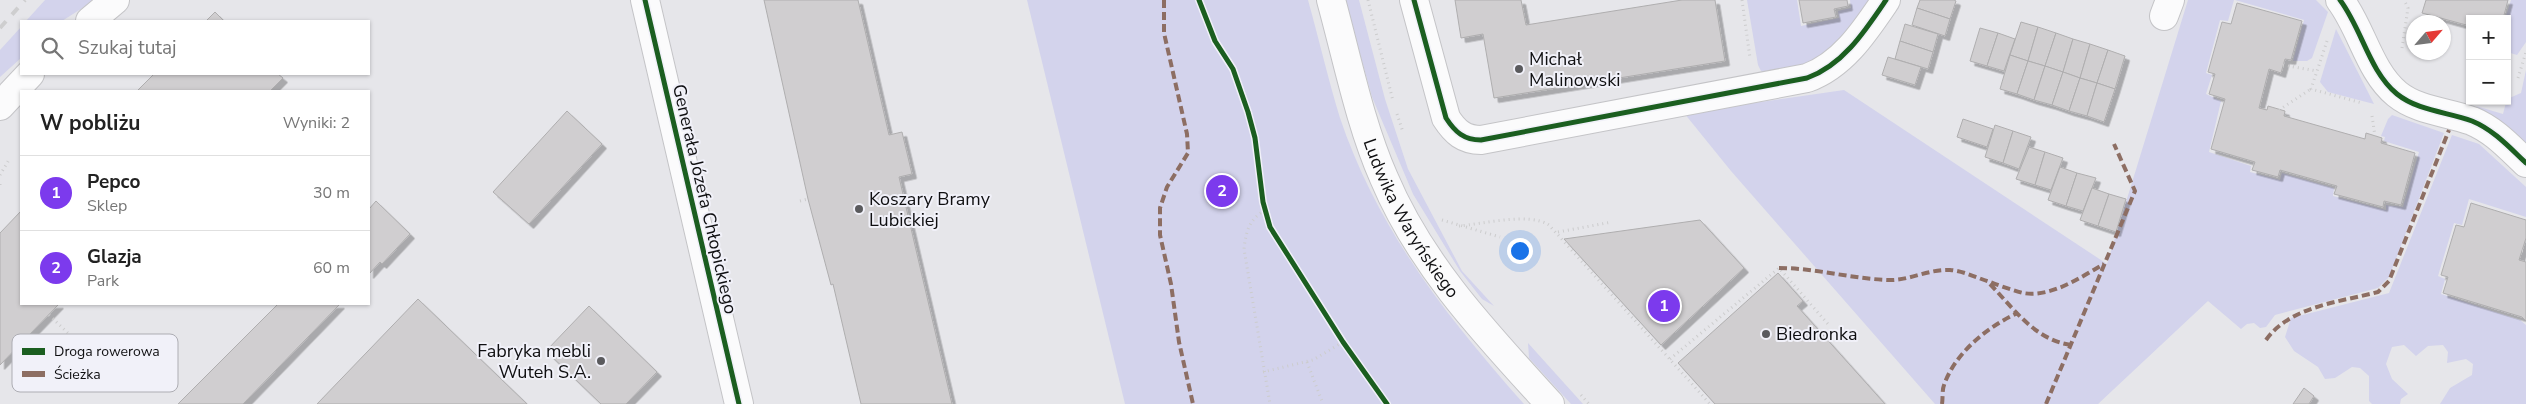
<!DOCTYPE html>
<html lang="pl">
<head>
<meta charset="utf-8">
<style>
	body { margin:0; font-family:"Nunito Sans",sans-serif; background:#f2f2f2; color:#222 }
	.controls { position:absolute; right:15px; top:15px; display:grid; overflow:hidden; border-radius:0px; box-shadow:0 1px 4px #0004 }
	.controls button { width:45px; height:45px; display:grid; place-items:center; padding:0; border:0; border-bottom:1px solid #e0e0e0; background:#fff; color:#222; font:25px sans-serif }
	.compass { position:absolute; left:2406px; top:15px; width:45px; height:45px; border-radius:50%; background:#fff; box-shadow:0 1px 4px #0004; rotate:62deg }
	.you { position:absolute; left:1519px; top:250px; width:18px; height:18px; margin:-12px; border:4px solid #fff; border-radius:50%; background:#1a73e8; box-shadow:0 0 0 8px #1a73e833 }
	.badge { display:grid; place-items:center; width:32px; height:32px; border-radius:50%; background:#7c3aed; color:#fff; font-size:16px; font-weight:700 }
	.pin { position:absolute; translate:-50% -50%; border:2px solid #fff; box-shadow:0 1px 5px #0006 }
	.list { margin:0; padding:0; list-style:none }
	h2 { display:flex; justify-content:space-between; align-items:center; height:65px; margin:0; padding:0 20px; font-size:21px }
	h2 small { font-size:16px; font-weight:400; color:#767676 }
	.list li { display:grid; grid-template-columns:32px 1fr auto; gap:15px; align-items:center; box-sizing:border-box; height:75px; padding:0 20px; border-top:1px solid #e0e0e0 }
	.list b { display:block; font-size:19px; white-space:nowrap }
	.list p { margin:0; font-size:16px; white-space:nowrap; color:#767676 }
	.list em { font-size:16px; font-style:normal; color:#767676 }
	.icon { flex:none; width:28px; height:28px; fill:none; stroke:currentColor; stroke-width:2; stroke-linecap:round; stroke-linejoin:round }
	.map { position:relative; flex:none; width:2526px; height:404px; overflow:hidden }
	.search { position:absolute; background:#fff; box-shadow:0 1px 4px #0004; left:20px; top:20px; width:350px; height:55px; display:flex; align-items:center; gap:12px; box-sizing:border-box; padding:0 18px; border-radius:0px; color:#767676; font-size:19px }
	.panel { position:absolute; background:#fff; box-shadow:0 1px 4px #0004; left:20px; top:90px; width:350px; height:215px; border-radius:0px }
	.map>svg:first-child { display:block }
</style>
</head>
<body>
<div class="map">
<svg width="2526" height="404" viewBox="0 0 2526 404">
	<defs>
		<filter id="shadow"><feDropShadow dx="4.5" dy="4.5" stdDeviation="0" flood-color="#0004"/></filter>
	</defs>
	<rect width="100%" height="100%" fill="#e6e6ea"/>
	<!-- green -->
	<g fill="#d3d3ec">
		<polygon points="45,0 95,0 62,21 26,21"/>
		<path d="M1027,0h281c11,39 20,79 32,118 38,112 106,198 184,286h-399z"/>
		<polygon points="1345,0 1359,0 1385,99 1408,169 1462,271 1494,306 1482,299 1460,271 1413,194 1372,97"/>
		<polygon points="1747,0 1797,0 1801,26 1839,18 1838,11 1851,8 1850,0 1872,0 1822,63 1769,75 1761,71 1758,65"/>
		<polygon points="2188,0 2234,0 2228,21 2220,20 2206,73 2212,75 2206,94 2221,101 2209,152 2251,166 2250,172 2280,180 2282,173 2334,188 2333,196 2386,210 2386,205 2403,207 2419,152 2384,141 2385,137 2381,136 2388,119 2392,115 2444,133 2389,277 2378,288 2275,315 2266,327 2260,328 2254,323 2247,324 2241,329 2208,301 2098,404 1935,404 1731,171 1684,113 1844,90 2107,264"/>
		<polygon points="2235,0 2316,0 2328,12 2312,58 2307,61 2293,61 2304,20"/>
		<polygon points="2511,0 2526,0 2526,42 2517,55 2507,52 2507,19 2505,19"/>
		<polygon points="21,27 21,58 0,77 0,50"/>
		<polygon points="2336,29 2374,104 2328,92 2320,82"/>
		<polygon points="2526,70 2526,144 2525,146 2476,106 2503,114 2507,99 2521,93"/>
		<polygon points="2452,135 2479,144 2526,187 2526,217 2469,199 2462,225 2454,223 2438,276 2445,279 2441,294 2520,320 2526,325 2526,404 2440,404 2450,388 2472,375 2473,364 2466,359 2447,363 2448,352 2443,345 2428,346 2416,356 2404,345 2392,347 2386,364 2392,379 2408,394 2401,399 2400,404 2372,404 2369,401 2369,376 2360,368 2352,367 2335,378 2325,379 2318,367 2294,351 2285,337 2291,318 2389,293"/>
		<polygon points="1528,343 1583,404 1571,404 1529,358"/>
	</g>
	<!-- building -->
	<g fill="#d0ced0" stroke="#afaeaf" filter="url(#shadow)">
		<polygon points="764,0 858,0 889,135 902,132 912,174 899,177 952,404 861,404 833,284 831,285 808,199"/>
		<polygon points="1455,0 1521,0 1526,25 1682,0 1715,0 1725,61 1494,98 1483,34 1461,38"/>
		<polygon points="1799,0 1847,0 1848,6 1834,9 1836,17 1803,23"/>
		<polygon points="1920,0 1954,0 1956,1 1950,19 1917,8"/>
		<polygon points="2426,0 2508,0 2503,19 2470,19 2470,26 2422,13"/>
		<polygon points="2237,3 2302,21 2291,60 2285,59 2281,73 2269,69 2259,108 2267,110 2268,106 2285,111 2284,116 2365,139 2366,133 2382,138 2381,143 2415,153 2401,205 2384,201 2383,207 2334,194 2337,186 2280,170 2278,177 2252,170 2255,162 2211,149 2225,99 2209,94 2215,74 2208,72 2222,22 2231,24"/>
		<polygon points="1917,8 1950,19 1945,36 1912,25"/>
		<polygon points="215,12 224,21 206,21"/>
		<polygon points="2021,22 2038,27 2028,61 2010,55"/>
		<polygon points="1905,24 1938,34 1933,52 1900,41"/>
		<polygon points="2038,27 2056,33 2045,66 2028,61"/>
		<polygon points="1980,28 1998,33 1987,66 1970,61"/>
		<polygon points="1998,33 2015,39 2004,71 1987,66"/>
		<polygon points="2056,33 2073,39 2063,72 2045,66"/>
		<polygon points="2073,39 2090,44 2080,78 2063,72"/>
		<polygon points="1900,41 1933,52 1928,69 1895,59"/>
		<polygon points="2090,44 2108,50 2097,83 2080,78"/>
		<polygon points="2108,50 2125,56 2115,89 2097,83"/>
		<polygon points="2010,55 2028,61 2017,94 2000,89"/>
		<polygon points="1888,57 1921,67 1915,85 1882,75"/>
		<polygon points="2028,61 2045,66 2034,100 2017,94"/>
		<polygon points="2045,66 2063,72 2052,105 2034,100"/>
		<polygon points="2063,72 2080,78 2069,111 2052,105"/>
		<polygon points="154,74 278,74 283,78 270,91 140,91 138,90"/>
		<polygon points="2080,78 2097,83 2087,116 2069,111"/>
		<polygon points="2097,83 2115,89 2104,122 2087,116"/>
		<polygon points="567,111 602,144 529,224 493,192"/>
		<polygon points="1963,119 1993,129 1987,147 1957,137"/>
		<polygon points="1995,125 2013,131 2003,163 1985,157"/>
		<polygon points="2013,131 2031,137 2019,169 2003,163"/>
		<polygon points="2029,147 2045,152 2035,185 2016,179"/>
		<polygon points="2045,152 2063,158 2051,190 2035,185"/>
		<polygon points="2060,167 2077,173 2066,206 2048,200"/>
		<polygon points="2077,173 2096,178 2083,211 2066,206"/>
		<polygon points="2092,188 2109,194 2098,226 2080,220"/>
		<polygon points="2109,194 2126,199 2116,232 2098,226"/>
		<polygon points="376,201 410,234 382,264 380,262 369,274 369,209"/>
		<polygon points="2471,203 2526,220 2526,238 2519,260 2526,262 2526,321 2522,317 2443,293 2448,277 2441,275 2456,225 2464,227"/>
		<polygon points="21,211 21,304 59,304 0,365 0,233"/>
		<polygon points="1700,220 1744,268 1661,345 1564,239"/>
		<polygon points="1778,273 1803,301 1797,306 1885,404 1715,404 1678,363"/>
		<polygon points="418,299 527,404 317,404"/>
		<polygon points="278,304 340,304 243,404 178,404"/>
		<polygon points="589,306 657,372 626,404 601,404 546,351"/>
		<polygon points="2304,388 2314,396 2309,404 2293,404"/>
	</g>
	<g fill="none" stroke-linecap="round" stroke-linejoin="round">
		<defs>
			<g id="minor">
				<polyline points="645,0 739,404"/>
				<path d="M1414,0l32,118c9,14 18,22 35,22l326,-62c36,-13 58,-47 79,-78"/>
				<path d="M2340,0c22,29 29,71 57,94 21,17 51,18 75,27 22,9 38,27 54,42"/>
				<polyline points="2164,16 2170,0"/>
				<polyline points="90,21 115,0"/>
				<polyline points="0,106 30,74"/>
			</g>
			<g id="tertiary">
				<path id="s1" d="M1331,0c16,58 29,124 53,178 37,88 103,157 166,226"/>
			</g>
		</defs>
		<!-- minor casing -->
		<use href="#minor" stroke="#c4c4c7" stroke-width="30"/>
		<!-- tertiary casing -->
		<use href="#tertiary" stroke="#c4c4c7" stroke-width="30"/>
		<!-- path -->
		<g stroke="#cccccd" stroke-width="3" stroke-dasharray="1 4" stroke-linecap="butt">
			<polyline points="1368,0 1393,101"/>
			<polyline points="1742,0 1750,58"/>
			<polyline points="2327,41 2311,89 2362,103"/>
			<polyline points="2402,48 2408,8 2404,0"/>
			<polyline points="2283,65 2317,71"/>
			<polyline points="2518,78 2526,52"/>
			<polyline points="2279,110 2311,89"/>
			<polyline points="1397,114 1403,132"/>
			<polyline points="2372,116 2375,136"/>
			<polyline points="0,175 10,158"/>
			<polyline points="0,184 0,185"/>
			<polyline points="800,201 808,199"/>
			<path d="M1265,210c-16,10 -19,21 -21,39l26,155"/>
			<polyline points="1442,220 1500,237"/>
			<path d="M1459,226c23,-2 71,-14 90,-1l161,179"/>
			<polyline points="1558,232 1612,222"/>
			<polyline points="2522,251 2526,251"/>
			<polyline points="49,315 113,376"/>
			<polyline points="1670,359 1779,268 1828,324"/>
			<polyline points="1307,362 1323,404"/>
			<polyline points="1263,372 1313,360 1343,342"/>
			<polyline points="1581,395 1589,404"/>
		</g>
		<!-- minor -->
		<use href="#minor" stroke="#fbfbfc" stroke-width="28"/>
		<!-- tertiary -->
		<use href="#tertiary" stroke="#fbfbfc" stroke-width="28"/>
		<!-- rail -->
		<polyline stroke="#cececf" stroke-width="4" stroke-dasharray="9 9" stroke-linecap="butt" points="0,28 25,0"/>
		<!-- quiet -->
		<g stroke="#8d6e63" stroke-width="4" stroke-dasharray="8 4" stroke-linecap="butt">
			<polyline points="1164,0 1164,33 1187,134 1188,153 1167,187 1160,208 1160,235 1171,284 1179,342 1193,404"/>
			<path d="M1779,268c39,0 76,12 114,12 19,-1 37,-11 57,-10 14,1 27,8 40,12 10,4 22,8 33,11 28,5 58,-16 81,-29"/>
			<path d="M1990,284c24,25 45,56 81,61"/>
			<path d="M2266,340c24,-34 74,-38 112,-48l11,-11 60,-151"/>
			<path d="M1942,404c1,-6 0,-14 2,-19 11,-32 44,-59 74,-72"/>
			<polyline points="2046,404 2135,191 2114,144"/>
		</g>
		<defs>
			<g id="cycleway">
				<polyline points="645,0 739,404"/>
				<polyline points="1199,0 1215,41 1233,69 1248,112 1255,138 1263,202 1270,227 1343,342 1387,404"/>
				<path d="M1414,0l32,118c9,14 18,22 35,22l326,-62c36,-13 58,-47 79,-78"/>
				<path d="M2340,0c22,29 29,71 57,94 21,17 51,18 75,27 22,9 38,27 54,42"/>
			</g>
		</defs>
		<!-- cycleway casing -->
		<use href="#cycleway" stroke="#f1f1f9" stroke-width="8"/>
		<!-- cycleway -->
		<use href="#cycleway" stroke="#1b5e20" stroke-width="5"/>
	</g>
	<!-- markers -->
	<g fill="#5a5a5d" stroke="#f1f1f9" stroke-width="2">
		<circle cx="1519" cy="69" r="5"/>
		<circle cx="859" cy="209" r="5"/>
		<circle cx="1766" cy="334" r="5"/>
		<circle cx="601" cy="361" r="5"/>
	</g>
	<g text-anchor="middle" stroke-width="4" stroke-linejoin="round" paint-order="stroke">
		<!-- poi labels -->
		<g font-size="18" fill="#0f0f11" stroke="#f1f1f9" text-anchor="start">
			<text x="1529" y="65">Michał<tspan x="1529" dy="21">Malinowski</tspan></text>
			<text x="869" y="205">Koszary Bramy<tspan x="869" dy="21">Lubickiej</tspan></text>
			<text x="1776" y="340">Biedronka</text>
			<text x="591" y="357" text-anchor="end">Fabryka mebli<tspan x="591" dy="21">Wuteh S.A.</tspan></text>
		</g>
		<!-- street labels -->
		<g font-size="18" fill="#0f0f11" stroke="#f1f1f9">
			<text transform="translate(705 199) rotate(77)" y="6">Generała Józefa Chłopickiego</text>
			<text dy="6" stroke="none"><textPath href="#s1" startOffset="234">Ludwika Waryńskiego</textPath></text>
		</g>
	</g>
	<!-- legend -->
	<rect x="12" y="334" width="166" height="58" rx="8" fill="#f1f1f9" stroke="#adadb3" stroke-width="1"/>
	<rect x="22" y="348" width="23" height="7" fill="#1b5e20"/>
	<rect x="22" y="371" width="23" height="6" fill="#8d6e63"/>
	<g font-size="14" fill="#0f0f11">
		<text x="54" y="356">Droga rowerowa</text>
		<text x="54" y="379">Ścieżka</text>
	</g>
</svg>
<div class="controls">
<button>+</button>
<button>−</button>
</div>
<svg class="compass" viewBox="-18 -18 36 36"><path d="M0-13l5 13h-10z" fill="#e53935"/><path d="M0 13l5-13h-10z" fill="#767676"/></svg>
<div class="you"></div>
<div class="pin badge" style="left:1664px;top:306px">1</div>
<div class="pin badge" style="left:1222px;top:191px">2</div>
<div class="search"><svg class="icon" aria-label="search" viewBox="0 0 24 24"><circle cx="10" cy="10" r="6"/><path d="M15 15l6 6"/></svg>Szukaj tutaj</div>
<section class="panel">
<h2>W pobliżu<small>Wyniki: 2</small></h2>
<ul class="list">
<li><span class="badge">1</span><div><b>Pepco</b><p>Sklep</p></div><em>30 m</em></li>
<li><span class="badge">2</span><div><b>Glazja</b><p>Park</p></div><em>60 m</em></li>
</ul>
</section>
</div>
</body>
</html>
